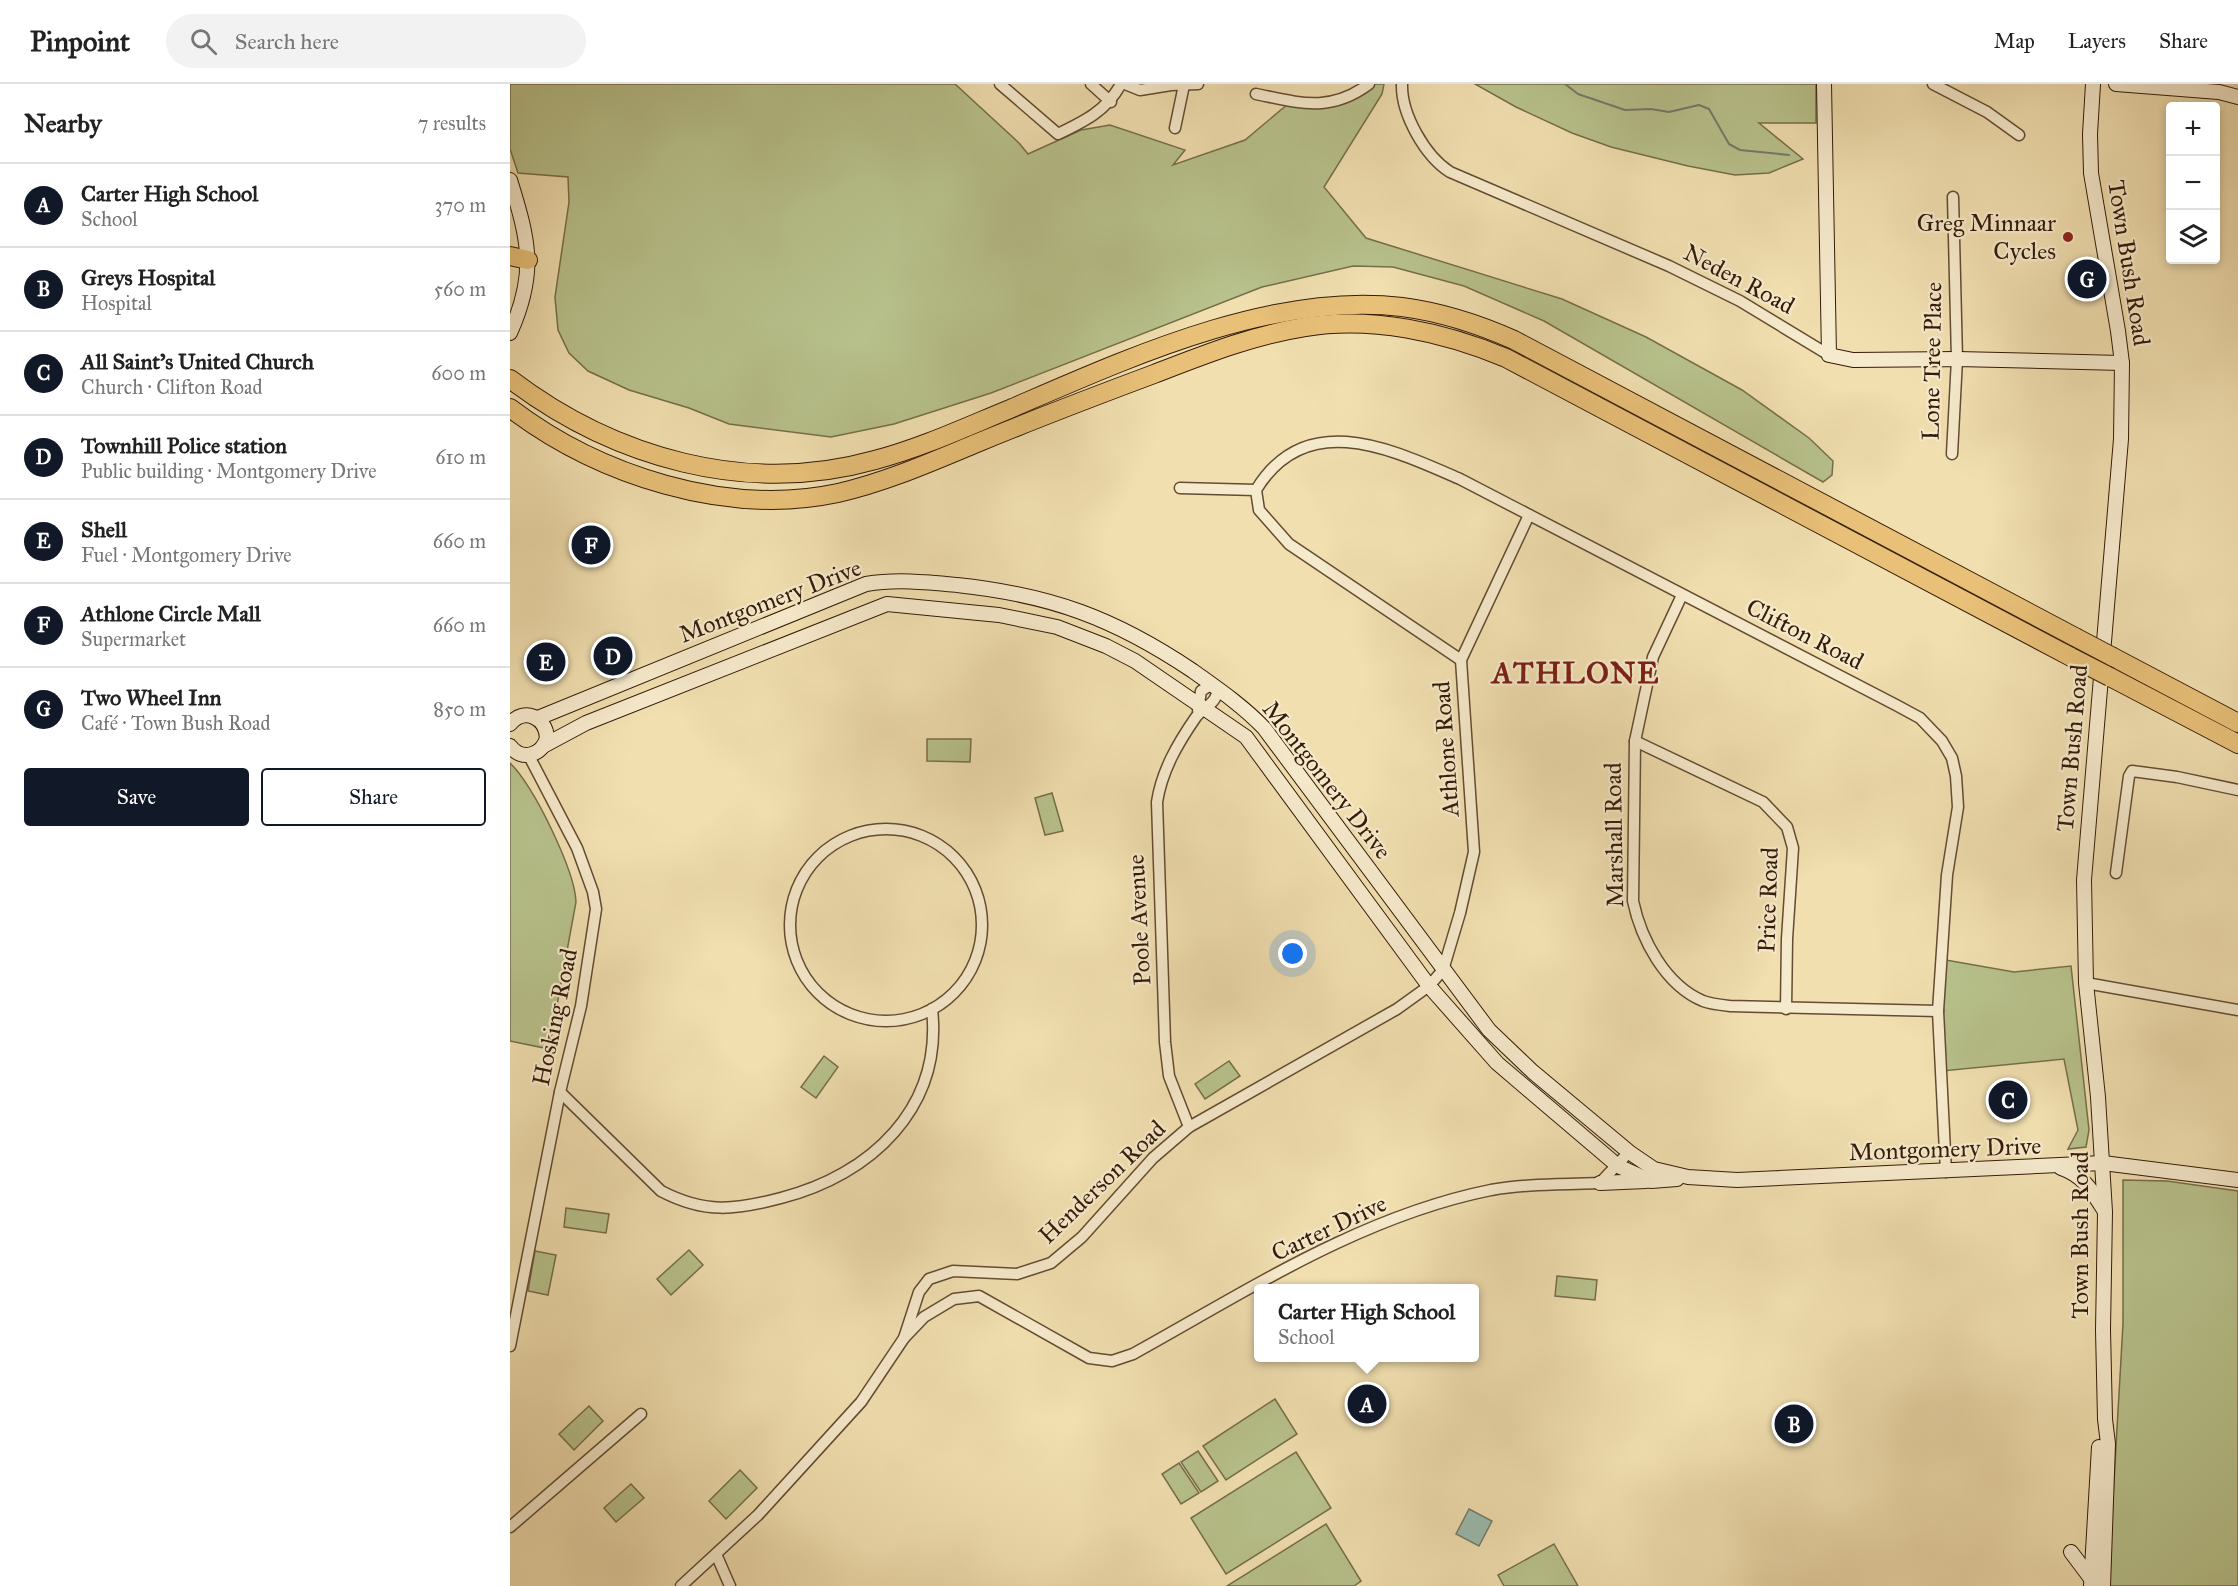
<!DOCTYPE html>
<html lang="en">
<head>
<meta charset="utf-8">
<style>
	body { margin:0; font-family:"IM FELL Great Primer",serif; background:#f2f2f2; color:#222 }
	.controls { position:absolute; right:18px; top:18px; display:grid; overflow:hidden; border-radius:6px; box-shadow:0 3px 9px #0003 }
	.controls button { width:54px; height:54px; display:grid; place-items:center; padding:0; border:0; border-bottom:2px solid #e0e0e0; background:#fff; color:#222; font:30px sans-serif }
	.you { position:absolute; left:783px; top:870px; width:21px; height:21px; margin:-15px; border:4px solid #fff; border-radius:50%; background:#1a73e8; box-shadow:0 0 0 9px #1a73e833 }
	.badge { display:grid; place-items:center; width:39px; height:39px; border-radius:50%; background:#111827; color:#fff; font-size:20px; font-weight:700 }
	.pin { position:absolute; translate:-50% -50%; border:3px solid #fff; box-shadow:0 2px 6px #0006 }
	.popup { position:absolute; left:744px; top:1200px; width:225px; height:78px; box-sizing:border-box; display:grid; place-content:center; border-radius:6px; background:#fff; filter:drop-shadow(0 2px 4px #0005); font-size:20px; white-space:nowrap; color:#767676 }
	.popup b { font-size:22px; color:#222 }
	.popup::after { content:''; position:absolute; left:50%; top:100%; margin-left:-12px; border:12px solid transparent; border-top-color:#fff }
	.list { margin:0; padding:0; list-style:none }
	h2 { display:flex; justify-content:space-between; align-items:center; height:78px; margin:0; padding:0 24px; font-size:26px }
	h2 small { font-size:20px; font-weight:400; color:#767676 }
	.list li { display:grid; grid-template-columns:39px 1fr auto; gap:18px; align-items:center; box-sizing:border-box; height:84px; padding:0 24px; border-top:2px solid #e0e0e0 }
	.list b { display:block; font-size:22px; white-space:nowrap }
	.list p { margin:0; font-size:20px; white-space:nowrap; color:#767676 }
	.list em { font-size:20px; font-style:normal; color:#767676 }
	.actions { display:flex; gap:12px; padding:18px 24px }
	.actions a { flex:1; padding:14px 0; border:2px solid #111827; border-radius:6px; text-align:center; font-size:21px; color:#111827 }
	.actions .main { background:#111827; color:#fff }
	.icon { flex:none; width:33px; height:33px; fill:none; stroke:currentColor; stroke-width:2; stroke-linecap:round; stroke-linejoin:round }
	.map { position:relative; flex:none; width:1728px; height:1502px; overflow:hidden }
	header { display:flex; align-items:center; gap:36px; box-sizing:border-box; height:84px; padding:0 30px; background:#fff; border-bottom:2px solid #e0e0e0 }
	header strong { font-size:28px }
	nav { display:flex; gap:33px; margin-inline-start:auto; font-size:21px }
	.search { width:420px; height:54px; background:#f2f2f2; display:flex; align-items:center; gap:15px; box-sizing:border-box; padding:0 21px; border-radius:33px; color:#767676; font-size:22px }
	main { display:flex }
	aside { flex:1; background:#fff }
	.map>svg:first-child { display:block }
</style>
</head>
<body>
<header>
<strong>Pinpoint</strong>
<div class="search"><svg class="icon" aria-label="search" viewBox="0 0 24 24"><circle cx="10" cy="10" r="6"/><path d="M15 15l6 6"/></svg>Search here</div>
<nav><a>Map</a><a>Layers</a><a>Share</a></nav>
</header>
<main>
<aside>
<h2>Nearby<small>7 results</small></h2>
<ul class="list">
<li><span class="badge">A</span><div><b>Carter High School</b><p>School</p></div><em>370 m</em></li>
<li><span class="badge">B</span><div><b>Greys Hospital</b><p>Hospital</p></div><em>560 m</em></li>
<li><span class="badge">C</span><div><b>All Saint's United Church</b><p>Church · Clifton Road</p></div><em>600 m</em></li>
<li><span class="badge">D</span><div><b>Townhill Police station</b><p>Public building · Montgomery Drive</p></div><em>610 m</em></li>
<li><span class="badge">E</span><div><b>Shell</b><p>Fuel · Montgomery Drive</p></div><em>660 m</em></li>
<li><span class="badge">F</span><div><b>Athlone Circle Mall</b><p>Supermarket</p></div><em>660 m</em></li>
<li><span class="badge">G</span><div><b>Two Wheel Inn</b><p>Café · Town Bush Road</p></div><em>850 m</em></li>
</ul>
<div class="actions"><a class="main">Save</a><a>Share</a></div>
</aside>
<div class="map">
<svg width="1728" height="1502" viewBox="0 0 1728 1502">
	<rect width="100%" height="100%" fill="#f1dfb0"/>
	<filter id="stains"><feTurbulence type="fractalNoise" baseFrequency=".00333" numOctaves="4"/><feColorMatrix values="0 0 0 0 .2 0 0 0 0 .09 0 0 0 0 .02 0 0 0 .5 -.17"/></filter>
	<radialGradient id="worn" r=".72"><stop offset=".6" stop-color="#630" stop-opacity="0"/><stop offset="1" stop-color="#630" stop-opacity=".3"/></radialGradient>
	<!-- green -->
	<g fill="#b8c28c" stroke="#766e4a" stroke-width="1.5">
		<polygon points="0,0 445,0 509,59 518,70 571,46 600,41 675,66 663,81 735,56 778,20 814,20 854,0 874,0 872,10 814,103 856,154 1052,215 1136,253 1232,306 1299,354 1323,377 1322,391 1313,398 1034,237 954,202 883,183 843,182 752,203 481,309 384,340 321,353 219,340 179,324 119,306 78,287 59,269 48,246 45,213 59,118 58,93 8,89 0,65"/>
		<polygon points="965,0 1306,0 1306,39 1249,39 1293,75 1259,89 1225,91 1178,82 1101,63 1062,49 1006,23"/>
		<polygon points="417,655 461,655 460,678 417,677"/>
		<path d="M0,679c23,21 65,108 66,139l-27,147 -39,-8z"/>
		<polygon points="542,709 553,747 535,751 525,714"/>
		<polygon points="1430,875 1504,888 1561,882 1579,1046 1576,1063 1558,1065 1568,1046 1554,975 1432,987"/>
		<polygon points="314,972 328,983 306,1014 291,1003"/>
		<polygon points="719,977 730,992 695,1015 685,1000"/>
		<polygon points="1613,1096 1657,1097 1728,1107 1728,1502 1598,1502 1613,1240"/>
		<polygon points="56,1124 99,1130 96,1149 54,1143"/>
		<polygon points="179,1166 193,1181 161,1211 147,1195"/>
		<polygon points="25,1167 46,1171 38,1211 18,1207"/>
		<polygon points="1047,1192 1087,1196 1085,1216 1045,1212"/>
		<polygon points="765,1315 787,1350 716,1396 693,1362"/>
		<polygon points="79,1322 93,1337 64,1366 49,1350"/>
		<polygon points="688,1367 708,1397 691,1408 671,1378"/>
		<polygon points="786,1368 821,1424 716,1490 681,1434"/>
		<polygon points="669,1379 689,1409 671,1420 652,1390"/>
		<polygon points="230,1386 247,1404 216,1435 199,1417"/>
		<polygon points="121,1400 134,1414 106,1438 94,1424"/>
		<polygon points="816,1440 851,1497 844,1502 717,1502"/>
		<polygon points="1044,1460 1068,1502 994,1502 988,1491"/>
	</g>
	<!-- water -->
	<polygon fill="#9bbcb0" stroke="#727c6d" stroke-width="1.5" points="959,1425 982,1437 969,1462 946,1450"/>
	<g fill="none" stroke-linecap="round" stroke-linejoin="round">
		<!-- stream -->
		<polyline stroke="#727c6d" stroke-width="2" points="1055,0 1068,10 1115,26 1141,25 1159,28 1189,21 1199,25 1219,60 1230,66 1279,71"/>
		<defs>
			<g id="street">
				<path d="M490,0l58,50c27,-13 48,-23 63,-50"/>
				<polyline points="581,0 601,18"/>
				<polyline points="615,0 630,6 661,1 688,0"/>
				<path d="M892,0c-1,30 23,72 48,88l219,94 71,35 89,54"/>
				<polyline points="1423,0 1477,28 1509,51"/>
				<path d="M746,10c44,9 74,19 113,-10"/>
				<polyline points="665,44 674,1"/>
				<polyline points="1442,370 1447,275 1443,113"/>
				<polyline points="670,404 746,406"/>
				<path d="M1172,511l-29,62 -18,84 -2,160c8,38 32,84 70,100 8,3 18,4 27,5l208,5"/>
				<path d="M951,576l-172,-116 -30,-34 -3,-20c50,-83 137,-40 204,-11l436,226 24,13 22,23 10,17 4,18 2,31 -11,68 -9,136 8,161"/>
				<polyline points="688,626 691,607 702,600"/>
				<polyline points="1125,657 1253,718 1277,743 1283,764 1277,855 1276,925"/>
				<circle cx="376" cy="841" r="96"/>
				<polyline points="1606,789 1619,692 1622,687 1667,693 1728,706"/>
				<polyline points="1576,899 1728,926"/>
				<path d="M50,1008l101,99c44,23 74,19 120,7 90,-23 162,-90 151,-189"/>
				<path d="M679,1043l-20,-51 -4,-34 -8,-240c5,-32 21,-59 39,-85 8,-10 23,-15 21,-29"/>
				<polyline points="394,1254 409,1208 419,1195 443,1187 507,1190 541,1179 572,1153 643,1074 679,1043 887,925 919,902 933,886 950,829 964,768 951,576 1019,431"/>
				<polyline points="0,1262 50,1008 71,922 86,825 83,808 67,764 19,672"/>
				<polyline points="0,1443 131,1330"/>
				<polyline points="206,1470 220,1502"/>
				<path d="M171,1502l77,-71 103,-113 43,-64 20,-21 30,-18 25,-3 110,62 23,3 21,-7c114,-63 228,-138 358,-164 36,-6 73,-6 109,-7l29,-31"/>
			</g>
			<g id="secondary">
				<polyline points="1314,0 1319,271 1343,276 1447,275 1612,279"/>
				<polyline points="1583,0 1580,50 1581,89 1608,247 1612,279 1611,355 1574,796 1576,899 1588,1013 1595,1128 1593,1246 1595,1335 1598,1360 1593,1502"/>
				<polyline points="1606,0 1709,8 1728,13"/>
				<path d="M0,96c19,61 27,93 0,153"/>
				<path d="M28,634l328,-134c30,-5 60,-2 91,1 94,10 157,33 236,86 25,18 50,35 71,57l225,302 44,42 96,80 25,17 34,8 49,3 366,-17 135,17"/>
				<path d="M0,640c14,-17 36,-7 37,14 -5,17 -25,24 -37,8"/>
				<polyline points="35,661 76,639 377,520 489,531 547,543 596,562 625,577 736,653 919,902 987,979 1108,1082 1141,1097 1167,1095"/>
				<path d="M1551,1084c23,8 31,23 43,42"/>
				<polyline points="1090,1099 1136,1097"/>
				<polyline points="1561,1468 1582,1496"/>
				<polyline points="1581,1502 1589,1363"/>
			</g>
			<g id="highway">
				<polyline points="0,172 18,176"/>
				<path d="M0,295c104,79 237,117 365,81 46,-12 91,-33 135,-51 116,-50 263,-118 392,-102 38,5 76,17 112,33l561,297"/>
				<path d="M0,324c88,67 216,109 328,85 48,-11 93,-31 139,-50 58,-24 118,-47 177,-69 49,-19 99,-39 151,-47 67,-11 139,5 201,31l565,299"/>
				<polyline points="1603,573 1728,639"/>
				<polyline points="1600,593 1728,660"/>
			</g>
		</defs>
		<!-- street casing -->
		<use href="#street" stroke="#634c32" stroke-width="13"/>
		<!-- secondary casing -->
		<use href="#secondary" stroke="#341b08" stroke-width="16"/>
		<!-- highway casing -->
		<use href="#highway" stroke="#341b08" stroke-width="20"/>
		<!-- street -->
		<use href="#street" stroke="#f6eacc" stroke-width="10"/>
		<!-- secondary -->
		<use href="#secondary" stroke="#f6eacc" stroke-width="14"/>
		<!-- highway -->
		<use href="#highway" stroke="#e8c078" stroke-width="18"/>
		<defs>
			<g id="highway-bridge">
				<polyline points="1565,553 1603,573"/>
				<polyline points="1561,573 1600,593"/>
			</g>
		</defs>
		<!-- highway-bridge casing -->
		<use href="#highway-bridge" stroke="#341b08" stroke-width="20" stroke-linecap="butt"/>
		<!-- highway-bridge -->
		<use href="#highway-bridge" stroke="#e8c078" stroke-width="18"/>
	</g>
	<!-- markers -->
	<circle fill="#8f2418" stroke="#f6eacc" stroke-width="2" cx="1558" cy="153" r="6"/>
	<g text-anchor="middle" stroke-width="4.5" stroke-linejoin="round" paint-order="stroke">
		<!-- poi labels -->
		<g font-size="24" fill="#341b08" stroke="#f6eacc" text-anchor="end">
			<text x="1546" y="147">Greg Minnaar<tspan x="1546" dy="28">Cycles</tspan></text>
		</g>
		<!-- street labels -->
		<g font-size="24" fill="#341b08" stroke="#f6eacc">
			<text transform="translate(1619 179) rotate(81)" y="8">Town Bush Road</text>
			<text transform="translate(1229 195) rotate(28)" y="8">Neden Road</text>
			<text transform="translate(1422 277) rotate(-89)" y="8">Lone Tree Place</text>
			<text transform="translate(260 517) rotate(-21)" y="8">Montgomery Drive</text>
			<text transform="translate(1295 550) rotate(27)" y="8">Clifton Road</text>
			<text transform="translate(1562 664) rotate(-85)" y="8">Town Bush Road</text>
			<text transform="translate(936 665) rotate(-94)" y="8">Athlone Road</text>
			<text transform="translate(817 696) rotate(52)" y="8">Montgomery Drive</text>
			<text transform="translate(1104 751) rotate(-91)" y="8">Marshall Road</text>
			<text transform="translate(1258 816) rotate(-88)" y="8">Price Road</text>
			<text transform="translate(629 836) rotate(-93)" y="8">Poole Avenue</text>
			<text transform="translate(45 933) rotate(-78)" y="8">Hosking Road</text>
			<text transform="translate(1435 1065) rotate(-2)" y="8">Montgomery Drive</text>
			<text transform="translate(592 1098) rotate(-44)" y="8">Henderson Road</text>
			<text transform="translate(819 1144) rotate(-25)" y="8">Carter Drive</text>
			<text transform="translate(1570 1151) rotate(-90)" y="8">Town Bush Road</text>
		</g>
		<!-- district labels -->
		<g font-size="30" font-weight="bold" letter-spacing="1.5" fill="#7a1f14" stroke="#f6eacc">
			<text x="1066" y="599">ATHLONE</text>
		</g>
	</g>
	<rect width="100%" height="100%" filter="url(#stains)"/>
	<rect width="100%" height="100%" fill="url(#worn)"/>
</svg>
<div class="controls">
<button>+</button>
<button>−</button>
<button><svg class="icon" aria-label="layers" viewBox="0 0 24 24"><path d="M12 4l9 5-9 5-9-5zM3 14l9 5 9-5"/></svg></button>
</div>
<div class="you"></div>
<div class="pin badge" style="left:857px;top:1320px">A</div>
<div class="popup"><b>Carter High School</b>School</div>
<div class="pin badge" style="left:1284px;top:1340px">B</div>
<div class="pin badge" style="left:1498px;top:1016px">C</div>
<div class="pin badge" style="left:103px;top:572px">D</div>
<div class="pin badge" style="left:36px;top:578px">E</div>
<div class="pin badge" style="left:81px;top:461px">F</div>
<div class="pin badge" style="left:1577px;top:195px">G</div>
</div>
</main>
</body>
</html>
